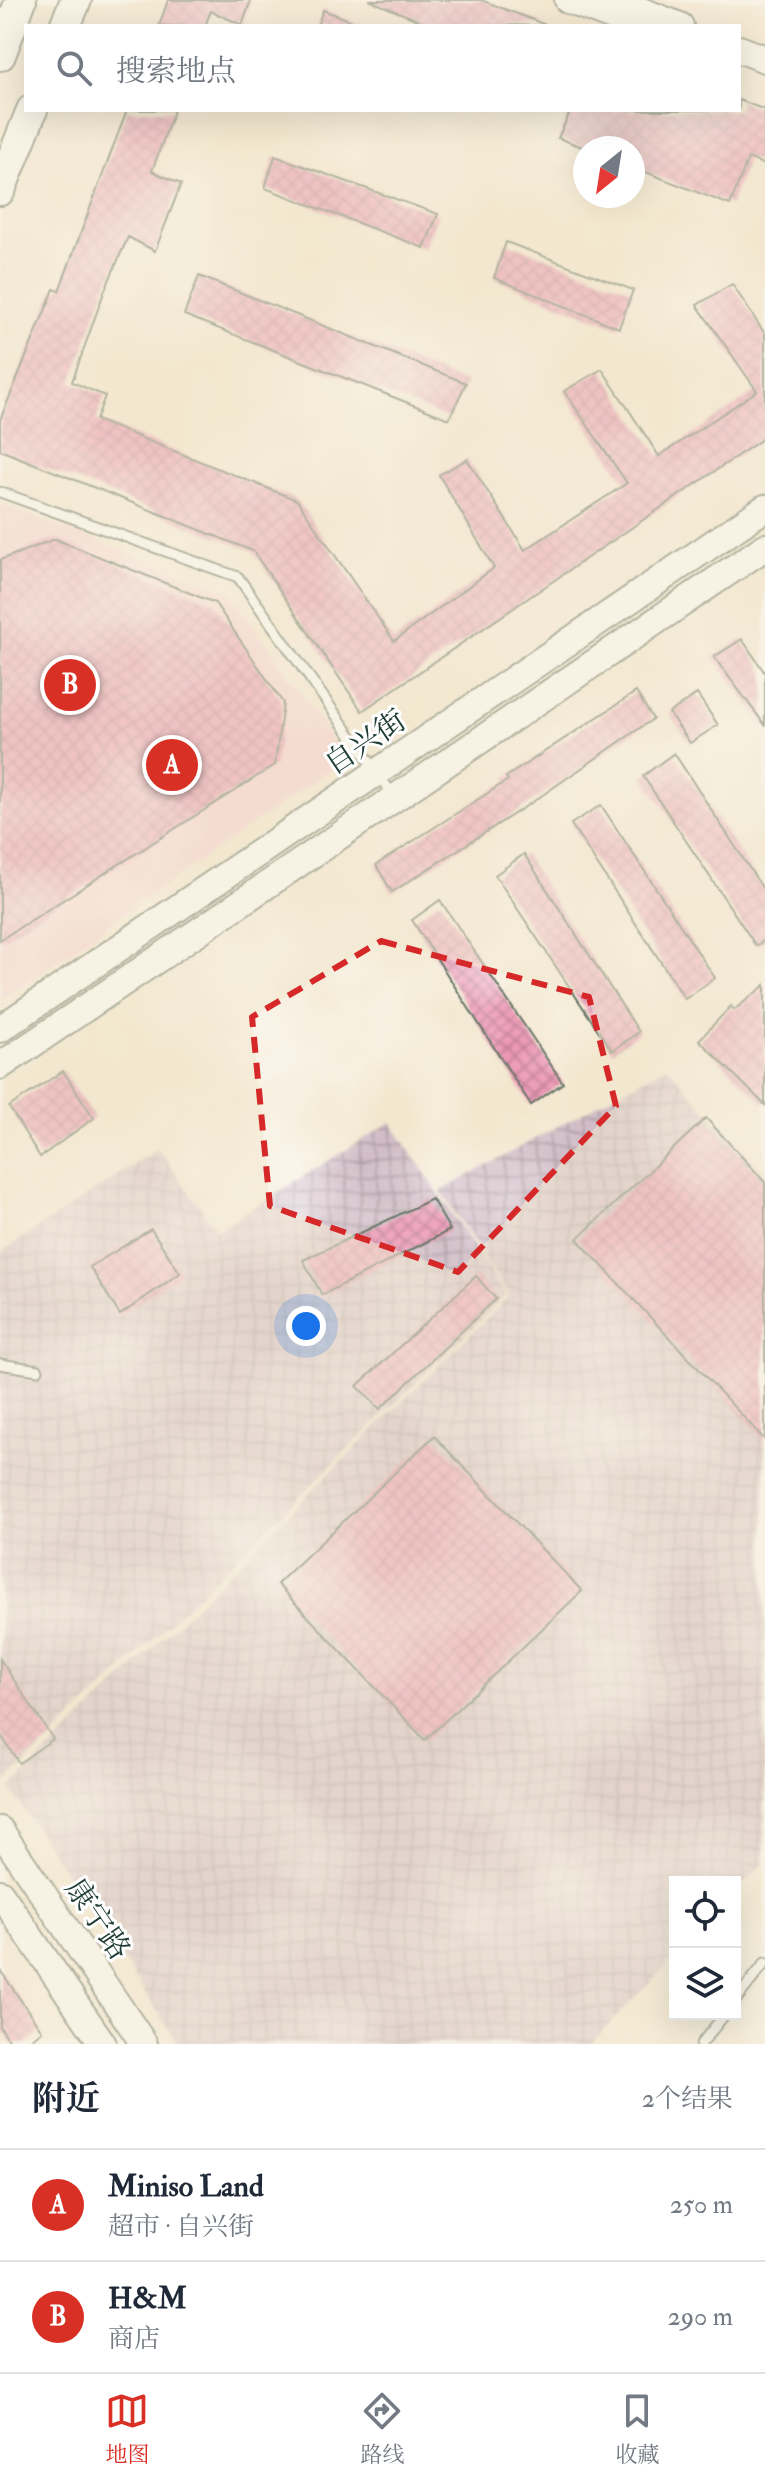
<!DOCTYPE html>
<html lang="zh">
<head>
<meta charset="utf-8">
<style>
	body { margin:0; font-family:"IM FELL Double Pica","Noto Serif SC",serif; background:#f2f2f3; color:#1f2937 }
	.controls { position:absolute; right:24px; bottom:24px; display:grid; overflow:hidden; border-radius:0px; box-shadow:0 8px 32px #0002 }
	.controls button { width:72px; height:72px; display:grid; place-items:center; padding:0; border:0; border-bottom:2px solid #e0e1e3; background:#fff; color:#1f2937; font:40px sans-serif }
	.compass { position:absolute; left:573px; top:136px; width:72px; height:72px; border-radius:50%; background:#fff; box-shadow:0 8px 32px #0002; rotate:210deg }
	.you { position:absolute; left:306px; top:1326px; width:28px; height:28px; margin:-20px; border:6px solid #fff; border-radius:50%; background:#1a73e8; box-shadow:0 0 0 12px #1a73e833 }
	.badge { display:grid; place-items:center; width:52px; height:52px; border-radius:50%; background:#d93025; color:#fff; font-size:26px; font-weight:700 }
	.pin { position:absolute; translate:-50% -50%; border:4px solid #fff; box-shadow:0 2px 8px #0006 }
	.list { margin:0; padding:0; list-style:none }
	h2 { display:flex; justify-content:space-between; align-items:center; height:104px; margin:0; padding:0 32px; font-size:34px }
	h2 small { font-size:26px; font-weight:400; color:#747a83 }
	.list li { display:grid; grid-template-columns:52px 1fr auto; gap:24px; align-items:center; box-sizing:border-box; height:112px; padding:0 32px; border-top:2px solid #e0e1e3 }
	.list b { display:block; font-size:30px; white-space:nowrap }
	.list p { margin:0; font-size:26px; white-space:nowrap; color:#747a83 }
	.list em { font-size:26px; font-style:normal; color:#747a83 }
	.icon { flex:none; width:44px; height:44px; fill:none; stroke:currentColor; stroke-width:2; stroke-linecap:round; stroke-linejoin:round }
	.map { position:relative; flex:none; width:765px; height:2044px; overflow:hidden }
	.search { position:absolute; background:#fff; box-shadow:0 8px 32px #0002; left:24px; right:24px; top:24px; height:88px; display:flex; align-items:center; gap:20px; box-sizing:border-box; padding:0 28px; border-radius:0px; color:#747a83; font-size:30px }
	.sheet { height:328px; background:#fff }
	nav { display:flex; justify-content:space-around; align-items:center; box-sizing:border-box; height:112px; border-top:2px solid #e0e1e3; background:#fff; font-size:22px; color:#747a83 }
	nav a { display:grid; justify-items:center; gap:4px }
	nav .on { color:#d93025 }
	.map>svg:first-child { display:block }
</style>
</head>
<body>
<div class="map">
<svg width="765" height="2044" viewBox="0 0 765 2044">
	<defs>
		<pattern id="industrial-grid" width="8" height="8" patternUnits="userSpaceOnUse" patternTransform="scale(2)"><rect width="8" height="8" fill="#d2bdc6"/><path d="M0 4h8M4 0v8" fill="none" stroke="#aa9ba2"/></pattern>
		<pattern id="building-cross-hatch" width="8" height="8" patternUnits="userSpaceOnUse" patternTransform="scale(2)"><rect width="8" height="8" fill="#ec97b4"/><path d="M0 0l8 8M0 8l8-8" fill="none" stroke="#bf7c93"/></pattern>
	</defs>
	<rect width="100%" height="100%" fill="#fff"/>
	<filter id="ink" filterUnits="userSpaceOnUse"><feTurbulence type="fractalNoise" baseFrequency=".0125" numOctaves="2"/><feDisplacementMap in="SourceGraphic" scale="16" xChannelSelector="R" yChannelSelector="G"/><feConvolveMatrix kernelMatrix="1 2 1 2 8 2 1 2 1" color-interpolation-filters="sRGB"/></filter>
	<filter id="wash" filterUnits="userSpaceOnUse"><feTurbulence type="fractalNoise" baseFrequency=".006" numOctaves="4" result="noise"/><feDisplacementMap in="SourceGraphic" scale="32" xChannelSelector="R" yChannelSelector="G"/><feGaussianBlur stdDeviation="1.8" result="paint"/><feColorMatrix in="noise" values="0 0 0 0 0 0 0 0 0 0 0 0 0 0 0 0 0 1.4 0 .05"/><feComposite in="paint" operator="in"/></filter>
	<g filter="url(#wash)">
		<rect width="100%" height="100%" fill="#f3e7cf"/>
		<!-- built -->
		<polygon fill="#f7cfd2" points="0,504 231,592 346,759 0,1000"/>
		<!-- industrial -->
		<g fill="url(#industrial-grid)">
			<polygon points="667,1066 765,1175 765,1862 735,1893 735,1882 675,1882 675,1956 590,2044 179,2044 10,1789 509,1296 441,1191"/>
			<polygon points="391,1122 506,1295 8,1781 0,1769 0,1253 158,1149 217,1230"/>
		</g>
		<g id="blocks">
			<!-- building -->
			<g fill="url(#building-cross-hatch)">
				<polygon points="168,0 251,0 242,25 211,11 205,26 159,26"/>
				<polygon points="369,0 481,0 546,25 432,26"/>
				<polygon points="323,10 362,25 362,26 317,26"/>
				<polygon points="739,100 765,110 765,165 748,158 730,205 633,167 633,148 585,148 558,138 571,110 739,110"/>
				<polygon points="127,110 174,110 152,171 181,184 155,251 128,237 104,292 72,382 105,396 96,420 297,500 394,641 494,568 439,475 467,459 525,550 627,483 564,391 602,369 659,456 757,391 697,305 732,284 765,334 765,437 362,711 253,551 0,450 0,420 54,289 59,291"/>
				<polygon points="275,156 438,214 424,248 265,188"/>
				<polygon points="506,242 633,290 619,328 494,278"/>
				<polygon points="199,276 466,383 449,419 184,315"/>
				<polygon points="55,539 215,603 283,703 275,765 0,940 0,560"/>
				<polygon points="742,639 765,673 765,725 714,657"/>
				<polygon points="636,692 653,719 528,805 392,892 376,865 508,780 506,777"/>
				<polygon points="697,694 718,725 690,743 669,713"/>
				<polygon points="674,753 765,892 765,940 756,946 643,776"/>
				<polygon points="601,805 715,978 685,999 571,824"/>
				<polygon points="524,854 639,1032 612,1051 495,875"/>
				<polygon points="440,900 563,1083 531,1105 412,920"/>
				<polygon points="765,985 765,1105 699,1040 731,1006 734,1010"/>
				<polygon points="63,1071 94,1118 40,1157 9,1107"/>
				<polygon points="706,1118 765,1182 765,1440 577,1239"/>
				<polygon points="432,1199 450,1230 322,1295 303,1260"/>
				<polygon points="151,1229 180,1273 120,1315 90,1267"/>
				<polygon points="476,1276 496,1299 380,1409 357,1386"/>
				<polygon points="434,1436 582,1591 425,1740 277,1584"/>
				<polygon points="0,1659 53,1739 19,1763 0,1734"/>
				<polygon points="0,1970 42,2031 26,2044 12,2044 0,2027"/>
			</g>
		</g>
	</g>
	<g filter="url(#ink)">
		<use href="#blocks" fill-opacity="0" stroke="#69786a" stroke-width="2"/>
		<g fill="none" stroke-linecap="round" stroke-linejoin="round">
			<defs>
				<g id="service">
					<polyline points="0,492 238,577 393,795"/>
					<polyline points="0,1364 38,1370"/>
					<polyline points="735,2001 765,1963"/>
					<polyline points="701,2044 725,2014"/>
				</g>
				<g id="secondary">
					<polyline points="568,0 636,26"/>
					<polyline points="616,1 680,26"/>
					<polyline points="739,49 765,59"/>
					<polyline points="0,1029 765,508"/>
					<polyline points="0,1066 765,547"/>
					<polyline points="0,1830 144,2044"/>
					<polyline points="0,1893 103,2044"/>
				</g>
				<g id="trunk">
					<polyline points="65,26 76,0"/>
					<polyline points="0,55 21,0"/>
					<polyline points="0,190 32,110"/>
				</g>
			</defs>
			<!-- service casing -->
			<use href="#service" stroke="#69786a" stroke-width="13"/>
			<!-- secondary casing -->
			<use href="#secondary" stroke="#69786a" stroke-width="30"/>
			<!-- trunk casing -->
			<use href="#trunk" stroke="#69786a" stroke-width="34"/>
			<!-- service -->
			<use href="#service" stroke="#fff" stroke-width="9"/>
			<!-- secondary -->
			<use href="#secondary" stroke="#fff" stroke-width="26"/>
			<!-- trunk -->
			<use href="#trunk" stroke="#fff" stroke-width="30"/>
		</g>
	</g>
	<!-- marked area -->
	<path d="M0 0H765V2044H0ZM381,941l208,56 27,109 -158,166 -188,-66 -18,-189z" fill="#f3e7cf" fill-opacity=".55" fill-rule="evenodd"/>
	<path fill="none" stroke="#d62828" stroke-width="6" stroke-dasharray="16 10" stroke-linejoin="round" d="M381,941l208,56 27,109 -158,166 -188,-66 -18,-189z"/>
	<g text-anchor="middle" stroke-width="6" stroke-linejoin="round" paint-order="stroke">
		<!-- street labels -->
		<g font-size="30" fill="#1f3d34" stroke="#fff">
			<text transform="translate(365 742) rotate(-34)" y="10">自兴街</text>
			<text transform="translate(98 1919) rotate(56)" y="10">康宁路</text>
		</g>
	</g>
</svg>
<div class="controls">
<button><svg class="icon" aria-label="locate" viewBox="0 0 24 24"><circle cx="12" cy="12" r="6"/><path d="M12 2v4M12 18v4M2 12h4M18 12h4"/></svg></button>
<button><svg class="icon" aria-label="layers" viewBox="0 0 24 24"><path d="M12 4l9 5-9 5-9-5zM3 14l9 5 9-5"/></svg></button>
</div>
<svg class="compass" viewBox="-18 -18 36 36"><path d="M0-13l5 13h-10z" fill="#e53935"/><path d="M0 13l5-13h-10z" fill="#747a83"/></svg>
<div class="you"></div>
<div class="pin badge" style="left:172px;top:765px">A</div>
<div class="pin badge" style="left:70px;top:685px">B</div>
<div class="search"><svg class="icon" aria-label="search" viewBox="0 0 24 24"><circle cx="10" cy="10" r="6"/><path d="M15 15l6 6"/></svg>搜索地点</div>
</div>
<section class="sheet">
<h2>附近<small>2个结果</small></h2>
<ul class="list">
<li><span class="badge">A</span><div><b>Miniso Land</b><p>超市 · 自兴街</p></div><em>250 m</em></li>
<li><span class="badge">B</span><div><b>H&amp;M</b><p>商店</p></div><em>290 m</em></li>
</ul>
</section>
<nav>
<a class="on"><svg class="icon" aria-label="map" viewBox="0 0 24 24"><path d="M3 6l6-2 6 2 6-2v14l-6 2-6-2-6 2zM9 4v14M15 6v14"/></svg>地图</a>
<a><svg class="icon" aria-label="directions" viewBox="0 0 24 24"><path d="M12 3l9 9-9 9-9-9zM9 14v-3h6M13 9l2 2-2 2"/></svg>路线</a>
<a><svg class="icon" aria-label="saved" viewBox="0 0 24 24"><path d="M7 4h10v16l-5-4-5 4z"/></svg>收藏</a>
</nav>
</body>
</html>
